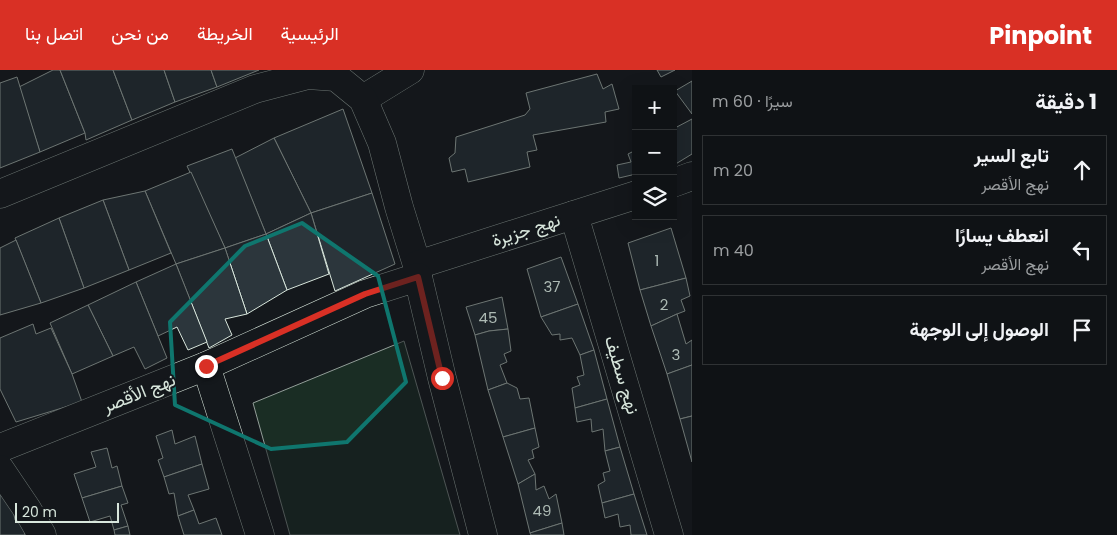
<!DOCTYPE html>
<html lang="ar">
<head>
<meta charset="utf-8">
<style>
	body { margin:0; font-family:Poppins,Vazirmatn,sans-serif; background:#1d2022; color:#f1f3f6; direction:rtl }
	.controls { position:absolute; right:15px; top:15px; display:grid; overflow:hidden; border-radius:0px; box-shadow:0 5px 20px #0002 }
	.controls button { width:45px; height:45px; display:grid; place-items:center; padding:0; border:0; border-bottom:1px solid #2f3234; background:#0f1215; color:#f1f3f6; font:25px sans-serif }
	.scale { position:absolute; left:15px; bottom:12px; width:104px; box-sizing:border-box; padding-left:5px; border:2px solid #d8e6dc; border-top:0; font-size:14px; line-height:18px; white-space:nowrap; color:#d8e6dc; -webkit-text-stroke:4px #14181c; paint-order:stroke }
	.stop { position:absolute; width:15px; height:15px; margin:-11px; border:4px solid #d93025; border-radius:50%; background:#fff }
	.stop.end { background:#d93025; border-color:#fff; box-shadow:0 1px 5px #0008 }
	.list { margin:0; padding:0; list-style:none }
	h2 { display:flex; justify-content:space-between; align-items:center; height:65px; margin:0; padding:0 20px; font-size:21px }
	h2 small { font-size:16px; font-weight:400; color:#9b9ea0 }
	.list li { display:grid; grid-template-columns:32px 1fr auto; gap:15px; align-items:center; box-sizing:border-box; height:70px; margin:0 10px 10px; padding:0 10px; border:1px solid #2f3234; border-radius:0px }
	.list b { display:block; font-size:19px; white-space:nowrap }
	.list p { margin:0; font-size:16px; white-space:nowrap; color:#9b9ea0 }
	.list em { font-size:16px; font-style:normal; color:#9b9ea0 }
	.icon { flex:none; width:28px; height:28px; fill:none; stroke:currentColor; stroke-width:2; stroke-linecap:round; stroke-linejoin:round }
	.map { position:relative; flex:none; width:692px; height:465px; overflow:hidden; direction:ltr }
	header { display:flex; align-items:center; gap:30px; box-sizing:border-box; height:70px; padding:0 25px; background:#d93025; color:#fff }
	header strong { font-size:24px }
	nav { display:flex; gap:28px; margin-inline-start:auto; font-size:18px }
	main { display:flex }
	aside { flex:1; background:#0f1215 }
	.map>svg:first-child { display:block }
</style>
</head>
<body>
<header>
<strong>Pinpoint</strong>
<nav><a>الرئيسية</a><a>الخريطة</a><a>من نحن</a><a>اتصل بنا</a></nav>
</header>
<main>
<aside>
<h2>1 دقيقة<small>سيرًا · 60 m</small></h2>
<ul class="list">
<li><svg class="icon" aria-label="ahead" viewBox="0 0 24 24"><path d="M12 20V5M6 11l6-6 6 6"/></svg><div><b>تابع السير</b><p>نهج الأقصر</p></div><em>20 m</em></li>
<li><svg class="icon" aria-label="left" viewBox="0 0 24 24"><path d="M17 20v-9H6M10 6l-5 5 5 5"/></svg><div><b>انعطف يسارًا</b><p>نهج الأقصر</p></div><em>40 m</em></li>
<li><svg class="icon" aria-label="arrive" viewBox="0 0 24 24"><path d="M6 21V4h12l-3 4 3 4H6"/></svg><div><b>الوصول إلى الوجهة</b></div></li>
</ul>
</aside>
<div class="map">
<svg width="692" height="465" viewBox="0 0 692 465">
	<rect width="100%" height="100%" fill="#14181c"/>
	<!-- green -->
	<polygon fill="#1a2d24" stroke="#939e99" points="404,271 460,465 290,465 253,333"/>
	<!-- building -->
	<g fill="#2c363c" stroke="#d8e6dc">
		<polygon points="53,0 60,0 85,63 40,82 19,17"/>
		<polygon points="60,0 113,0 132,50 86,70 85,63"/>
		<polygon points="113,0 164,0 175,32 132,50"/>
		<polygon points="164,0 211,0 217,17 175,32"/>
		<polygon points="211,0 259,0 217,17"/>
		<polygon points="657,0 675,0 661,7"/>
		<polygon points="597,4 603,19 612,14 619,39 605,42 606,52 533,65 537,80 527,82 530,97 468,112 465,99 452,102 449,88 455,83 456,67 525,45 530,39 526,23"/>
		<polygon points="17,7 40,82 0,98 0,13"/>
		<polygon points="692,11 692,44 675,21"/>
		<polygon points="343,39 372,123 311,143 274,68"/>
		<polygon points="692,49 692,84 674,95 673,59"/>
		<polygon points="274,68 311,143 266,164 235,88"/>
		<polygon points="232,79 266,164 225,178 187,96"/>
		<polygon points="636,80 636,104 619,108 617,95 631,92 628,84"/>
		<polygon points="191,102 225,178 176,194 145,121"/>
		<polygon points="145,121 171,183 129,200 103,130"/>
		<polygon points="372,123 395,194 335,221 311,143"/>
		<polygon points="103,130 129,200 84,218 59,148"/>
		<polygon points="311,143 329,204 287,220 266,164"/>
		<polygon points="59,148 84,218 41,233 15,168"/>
		<polygon points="671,158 686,208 640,220 628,173"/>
		<polygon points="266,164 287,220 247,244 225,178"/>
		<polygon points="16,170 41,233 0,245 0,178"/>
		<polygon points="225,178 247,244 225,249 232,265 209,278 176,194"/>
		<polygon points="561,187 578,234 541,247 527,199"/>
		<polygon points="176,194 207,272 188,280 177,257 158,266 136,212"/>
		<polygon points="686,208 690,226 681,230 685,241 677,244 651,256 640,220"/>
		<polygon points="136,212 167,288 145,299 134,277 113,286 88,235"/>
		<polygon points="502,227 508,259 489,261 475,265 466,237"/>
		<polygon points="578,234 594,280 580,285 572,268 560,270 560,264 552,265 541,247"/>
		<polygon points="88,235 113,286 72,304 50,253"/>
		<polygon points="677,244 686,274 692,270 692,295 667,304 651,256"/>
		<polygon points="33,254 36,264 51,258 72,304 82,332 16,352 0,319 0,268"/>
		<polygon points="508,259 511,281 504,284 507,292 500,295 507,313 488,320 475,265 489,261"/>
		<polygon points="594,280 607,329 575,338 572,318 580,315 577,307 584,305 580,285"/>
		<polygon points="692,295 692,346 680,349 667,304"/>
		<polygon points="507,313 517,318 520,329 529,328 535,358 503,367 488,320"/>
		<polygon points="607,329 620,377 605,381 603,359 592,362 591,349 577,352 575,338"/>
		<polygon points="692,346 692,392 680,349"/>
		<polygon points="535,358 539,377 532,380 534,388 528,390 535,404 518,414 503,367"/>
		<polygon points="172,360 175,374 195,366 202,394 164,407 158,390 163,388 156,366"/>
		<polygon points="620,377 634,424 602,433 598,415 605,411 603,403 610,401 605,381"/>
		<polygon points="107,378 112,398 117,396 122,416 82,428 74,404 96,397 91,382"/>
		<polygon points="202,394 209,419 188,425 194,440 178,446 174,423 169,424 164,407"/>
		<polygon points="535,404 536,420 544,416 549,429 556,424 562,453 530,463 518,414"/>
		<polygon points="0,413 5,431 11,430 15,450 21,448 25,465 0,465"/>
		<polygon points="122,416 128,433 121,435 128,456 114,460 110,446 90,452 82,428"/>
		<polygon points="634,424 647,465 631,465 630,455 620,457 618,444 605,448 602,433"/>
		<polygon points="194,440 199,454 216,448 222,465 184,465 178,446"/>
		<polygon points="562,453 564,465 531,465 530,463"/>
		<polygon points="128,456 130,465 115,465 114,460"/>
	</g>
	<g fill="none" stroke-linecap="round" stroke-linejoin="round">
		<defs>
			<g id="minor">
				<polyline points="363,29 410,0"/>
				<polyline points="673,113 692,106"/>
				<polyline points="0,124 255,19 308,5 336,7 363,29 382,73 399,137 417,195 418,207"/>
				<polyline points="574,145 669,465"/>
				<polyline points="417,195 636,125"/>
				<polyline points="206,296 260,465"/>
				<polyline points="0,378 206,296 365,224 418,207 442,308 483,465"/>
				<polyline points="0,399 27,439 42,465"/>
			</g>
		</defs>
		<!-- minor casing -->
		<use href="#minor" stroke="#d8e6dc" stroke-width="29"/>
		<!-- minor -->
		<use href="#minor" stroke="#14181c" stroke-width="28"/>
	</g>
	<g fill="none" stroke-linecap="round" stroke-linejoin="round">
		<!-- route -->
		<polyline stroke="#d93025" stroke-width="6" points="206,296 365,224 418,207 442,308"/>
	</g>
	<!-- marked area -->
	<path d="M0 0H692V465H0ZM302,153l76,53 28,106 -59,60 -76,7 -96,-44 -5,-83 75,-76z" fill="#14181c" fill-opacity=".55" fill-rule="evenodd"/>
	<path fill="none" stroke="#0f766e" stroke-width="4" stroke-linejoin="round" d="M302,153l76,53 28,106 -59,60 -76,7 -96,-44 -5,-83 75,-76z"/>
	<g text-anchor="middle" stroke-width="4" stroke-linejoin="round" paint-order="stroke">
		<!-- number labels -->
		<g font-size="15" fill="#adbab4">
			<text x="657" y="196">1</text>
			<text x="552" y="222">37</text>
			<text x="664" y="240">2</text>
			<text x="488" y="253">45</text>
			<text x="676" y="290">3</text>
			<text x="542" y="446">49</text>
		</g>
		<!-- street labels -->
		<g font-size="18" fill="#d8e6dc" stroke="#14181c">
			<text transform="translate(526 160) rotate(-18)" y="6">نهج جزيرة</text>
			<text transform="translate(622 305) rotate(73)" y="6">نهج سطيف</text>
			<text transform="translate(139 323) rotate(-22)" y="6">نهج الأقصر</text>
		</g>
	</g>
</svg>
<div class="controls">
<button>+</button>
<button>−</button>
<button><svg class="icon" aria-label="layers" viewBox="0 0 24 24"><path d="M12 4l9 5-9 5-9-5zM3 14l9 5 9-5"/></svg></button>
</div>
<div class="scale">20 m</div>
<div class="stop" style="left:442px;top:308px"></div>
<div class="stop end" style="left:206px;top:296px"></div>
</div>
</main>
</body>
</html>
